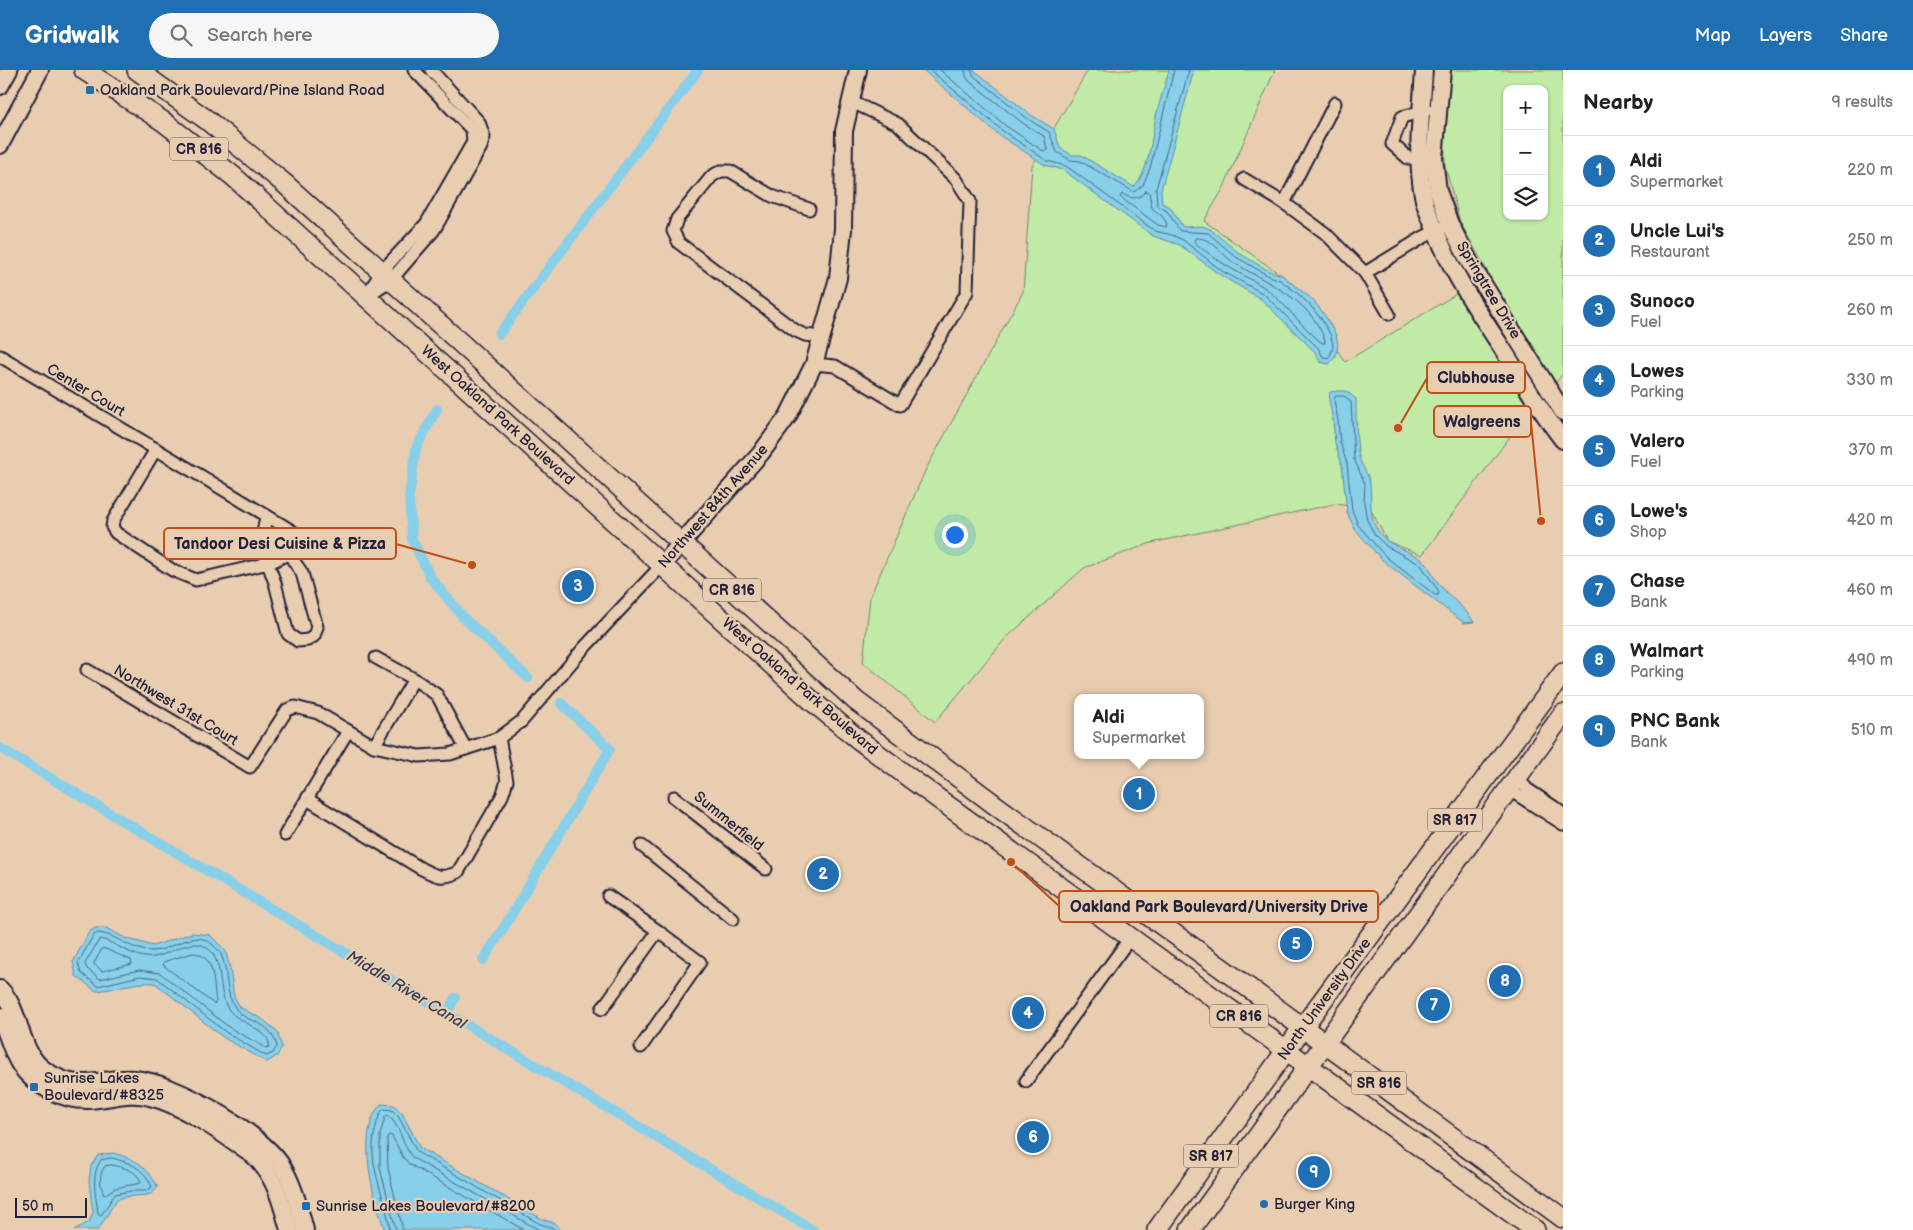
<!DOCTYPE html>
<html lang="en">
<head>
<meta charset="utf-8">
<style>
	body { margin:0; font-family:"Balsamiq Sans",sans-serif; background:#f6f6f6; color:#222 }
	.controls { position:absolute; right:15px; top:15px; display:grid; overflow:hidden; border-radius:10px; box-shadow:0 1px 4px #0004 }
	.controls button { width:45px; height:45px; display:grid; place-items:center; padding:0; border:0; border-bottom:1px solid #e0e0e0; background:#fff; color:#222; font:25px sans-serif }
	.scale { position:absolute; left:15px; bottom:12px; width:72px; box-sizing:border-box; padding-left:5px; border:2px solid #22223b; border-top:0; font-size:14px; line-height:18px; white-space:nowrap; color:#22223b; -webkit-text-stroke:4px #e9cdb0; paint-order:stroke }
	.you { position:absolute; left:954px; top:464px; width:18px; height:18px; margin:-12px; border:4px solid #fff; border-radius:50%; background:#1a73e8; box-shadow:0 0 0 8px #1a73e833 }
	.badge { display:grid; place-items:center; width:32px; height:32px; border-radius:50%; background:#1f6fb2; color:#fff; font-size:16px; font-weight:700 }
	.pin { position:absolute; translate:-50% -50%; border:2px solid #fff; box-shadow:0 1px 5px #0006 }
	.popup { position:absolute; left:1074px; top:624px; width:130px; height:65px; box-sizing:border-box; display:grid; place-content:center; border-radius:10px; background:#fff; filter:drop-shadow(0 1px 4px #0005); font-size:16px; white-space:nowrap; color:#767676 }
	.popup b { font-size:19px; color:#222 }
	.popup::after { content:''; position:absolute; left:50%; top:100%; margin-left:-10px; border:10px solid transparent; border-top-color:#fff }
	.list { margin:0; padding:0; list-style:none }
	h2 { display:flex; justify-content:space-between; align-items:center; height:65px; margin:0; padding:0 20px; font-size:21px }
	h2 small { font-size:16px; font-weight:400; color:#767676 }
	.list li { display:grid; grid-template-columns:32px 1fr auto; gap:15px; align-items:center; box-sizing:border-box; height:70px; padding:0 20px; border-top:1px solid #e0e0e0 }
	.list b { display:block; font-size:19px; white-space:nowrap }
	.list p { margin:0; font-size:16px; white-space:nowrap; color:#767676 }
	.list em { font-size:16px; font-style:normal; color:#767676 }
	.icon { flex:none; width:28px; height:28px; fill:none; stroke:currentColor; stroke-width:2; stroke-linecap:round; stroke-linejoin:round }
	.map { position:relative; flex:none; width:1563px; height:1160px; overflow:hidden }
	header { display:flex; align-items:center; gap:30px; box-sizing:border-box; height:70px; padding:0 25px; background:#1f6fb2; color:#fff }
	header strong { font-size:24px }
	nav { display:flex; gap:28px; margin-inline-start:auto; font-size:18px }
	.search { width:350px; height:45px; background:#f6f6f6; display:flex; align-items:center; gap:12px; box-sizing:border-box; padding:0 18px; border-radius:28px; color:#767676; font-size:19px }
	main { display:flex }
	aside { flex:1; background:#fff }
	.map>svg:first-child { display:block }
</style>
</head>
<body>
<header>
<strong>Gridwalk</strong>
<div class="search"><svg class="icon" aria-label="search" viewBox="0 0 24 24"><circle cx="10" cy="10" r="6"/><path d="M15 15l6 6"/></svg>Search here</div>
<nav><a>Map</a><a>Layers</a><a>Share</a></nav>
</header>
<main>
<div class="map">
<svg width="1563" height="1160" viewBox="0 0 1563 1160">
	<rect width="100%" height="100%" fill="#e9cdb0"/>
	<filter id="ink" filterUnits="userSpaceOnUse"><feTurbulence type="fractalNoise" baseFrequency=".02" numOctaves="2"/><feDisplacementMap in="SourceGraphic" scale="10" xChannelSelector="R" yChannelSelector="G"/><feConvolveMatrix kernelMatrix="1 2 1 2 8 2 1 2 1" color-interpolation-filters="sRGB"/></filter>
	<g filter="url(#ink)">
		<!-- green -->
		<path fill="#c0eaa6" stroke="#718670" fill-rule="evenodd" d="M1088,0h187l-52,119 -19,32 87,61 54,80 144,-88 -29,-52 -15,-56 -1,-58 4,-38h115v304l-46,53 -95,128 -35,-14 -17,-33 -36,-4 -183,39 -67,25 -79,71 -70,83 -72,-60 7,-65 56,-128 97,-177 9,-126zM1507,19h37v127h-37z"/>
		<!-- water -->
		<g fill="#88cfe9" stroke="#5f8aa3">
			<path d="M923,0h51l57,45 23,14 6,19 12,7h9l53,32c16,-17 17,-49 22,-71 4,-16 9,-31 13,-46h25l-33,120 1,13 8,4 13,20 19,-1 8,3 29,24 30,18 13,4 31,25 13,17 10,18 2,10 -2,11 -7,8 -9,-2 -5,-10 -54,-53 -41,-24 -40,-30 -27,-9 -90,-66 -18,-5 -46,-30z"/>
			<path d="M1338,321h8l10,8c0,12 0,52 4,61 3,8 9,15 10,24 2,18 -2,33 9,48 11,16 31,18 45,29 5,4 8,14 12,19 11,16 28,26 38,42l-10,1 -82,-63 -28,-32 -7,-16 -5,-47 -7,-22 -2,-22 -4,-21 1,-8z"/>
			<path d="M95,858h11l19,10 28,8 39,-13 18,2 15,15 5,18 4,29 7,11 21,11 15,12 5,16 -5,9 -10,6 -43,-24 -69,-55c-20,-2 -38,6 -59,8l-20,-15 -3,-14 16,-30z"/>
			<path d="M381,1034l13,1 8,8 18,35 122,71 12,4 6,5 -1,2h-174c-12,-32 -30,-98 -4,-126z"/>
			<path d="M113,1083c25,7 31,11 45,34 -7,10 -13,8 -25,9 -5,0 -11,2 -16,3l-19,31h-24l15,-8 4,-9 -4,-32 2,-15 7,-11z"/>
		</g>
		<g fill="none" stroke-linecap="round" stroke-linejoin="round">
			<!-- shore -->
			<g stroke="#4b6781" stroke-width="1">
				<polyline points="930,0 1003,61 1047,91 1066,96 1155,161 1172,165 1183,170 1222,201 1264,224 1319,279 1323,287 1328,288 1331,284 1333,276 1331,266 1322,250 1309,234 1296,222 1280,210 1267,205 1236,187 1208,163 1180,161 1167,141 1157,135 1156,119 1189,0"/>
				<polyline points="940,0 1006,56 1043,81 1047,80 1044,66 1024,54 969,11 966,6 965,0"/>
				<polyline points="971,0 974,6 1028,49 1049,62 1057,82 1070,90 1080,91 1134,122 1143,115 1150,98 1174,0"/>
				<path d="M1146,121l3,1 3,16 10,8 5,8 -1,3 -8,-2 -38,-28 2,-3c10,5 16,6 24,-3z"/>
				<path d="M1196,168c16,-1 25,16 37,24 31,20 68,32 87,67 2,5 5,8 5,14h-3c-19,-15 -34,-36 -53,-52 -8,-7 -20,-12 -30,-18 -16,-9 -31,-19 -45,-31z"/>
				<polygon points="1336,326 1344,326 1351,332 1354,389 1365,414 1364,433 1367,450 1375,465 1386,476 1421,495 1439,522 1438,525 1435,525 1386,487 1358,455 1352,440 1347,394 1340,372 1338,350 1334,330"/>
				<path d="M98,863c16,0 35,19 54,18 20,0 43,-24 61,-6 3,3 6,6 8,9 8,18 3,39 15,55 12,16 33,9 41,37l-4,7 -7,3 -39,-23 -70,-55 -17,-2 -42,10 -17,-13 -3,-10 15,-27z"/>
				<path d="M100,869c16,3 35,21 54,18 15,-2 37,-20 52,-10 19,12 10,45 23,63 9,13 43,20 40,37l-3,1 -36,-20 -70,-55 -21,-3 -39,9 -13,-10 -2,-5z"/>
				<polygon points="103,878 131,890 132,894 102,901 94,894"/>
				<path d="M193,883c23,1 20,32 23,49l-2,2 -51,-39 1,-3z"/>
				<path d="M112,1088c19,5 32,10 40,29l-6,4h-15l-16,3 -13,20 -2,1 -2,-2c-2,-18 -8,-37 3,-53z"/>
				<path d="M112,1095c11,2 27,6 29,18l-26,5 -11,7c-4,-10 -6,-20 1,-29z"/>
				<path d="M390,1160c-4,-36 -25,-65 -14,-104 2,-7 3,-13 8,-17l8,1 6,6 19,36 123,72 11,3 4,3"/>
				<path d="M396,1160l-16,-62v-33l5,-18 2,-2c13,8 15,31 26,43l126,72"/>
				<polyline points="403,1160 388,1098 387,1067 389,1065 392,1066 403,1087 409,1094 524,1160"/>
			</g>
			<!-- canal -->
			<g stroke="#88cfe9" stroke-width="10">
				<polyline points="499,264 698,0"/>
				<polyline points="437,339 416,378 409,427 412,469 430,507 464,548 528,608"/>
				<polyline points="0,678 813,1160"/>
				<polyline points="483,890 503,859 610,679 561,633"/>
				<polyline points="447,943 455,928"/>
			</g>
			<defs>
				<g id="street">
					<polyline points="1335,33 1284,133 1325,163 1365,203 1389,244"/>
					<polyline points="1420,89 1408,88 1392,74 1402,47 1427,40"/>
					<polyline points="1244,109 1284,133"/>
					<polyline points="809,139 772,126 730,101 721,101 712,106 677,149 673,161 679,173 796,261 805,265 822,267"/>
					<polyline points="1365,203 1422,168 1442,158"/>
					<polyline points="368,223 382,201 426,154 473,72 472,60 414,0"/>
					<polyline points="367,226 391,210 434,160 481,77 484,67 479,52 431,0"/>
					<path d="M0,286c97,58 195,116 292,175l-5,16 6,13 9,13 15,54 -3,9 -6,4 -10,1 -10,-7 -13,-51 -10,-28 -3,-16 4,-23"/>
					<polyline points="814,294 835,296 900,335 967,222 970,131 956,109 898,54 850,31"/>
					<polyline points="156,379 113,451 112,457 116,463 172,500 196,510 269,493 290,483"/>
					<polyline points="376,588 414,609 437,625 466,679"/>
					<polyline points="87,600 250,697 287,640 295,637 318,643 374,676 419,686 450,684 499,668"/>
					<polyline points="374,676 414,609"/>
					<polyline points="1517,707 1527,719 1563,743"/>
					<polyline points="1508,719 1563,754"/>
					<polyline points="674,727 766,799"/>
					<path d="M307,729l113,69c16,8 21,12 38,4l44,-76 5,-15 -8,-43 23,-17 61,-72 80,-85"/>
					<polyline points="285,765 348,661"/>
					<polyline points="642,776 733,849"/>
					<polyline points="602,939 658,861 608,826"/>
					<polyline points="641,977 700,892 658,861"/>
					<polyline points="1026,1011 1130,868"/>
				</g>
				<g id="secondary">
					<path d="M1424,0c-2,41 -9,84 -1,125 2,13 9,26 14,39 17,42 40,76 65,114 20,31 38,63 61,92"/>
					<polyline points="1442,0 1434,88 1438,121 1450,154 1470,193 1563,342"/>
					<polyline points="0,16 9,0"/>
					<polyline points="0,75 40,0"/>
					<polyline points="663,494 761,383 788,346 814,294 838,208 843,159 844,61 858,0"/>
					<path d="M0,919c23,23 18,64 46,82 35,23 53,6 88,8 39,2 124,52 146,84 13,19 19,44 25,67"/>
					<path d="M0,946c7,16 11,35 20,49 14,21 44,36 69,35 21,-1 40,-9 61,-3 33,8 73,37 102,57 23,21 29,47 37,76"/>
				</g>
				<g id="primary">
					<polyline points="84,0 164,52 233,106 812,631 858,669 911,709 1535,1160"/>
					<polyline points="137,0 207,50 285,114 856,631 1002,740 1227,902 1563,1148"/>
					<polyline points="1157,1160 1303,957 1563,603"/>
					<polyline points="1190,1160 1563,644"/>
				</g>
			</defs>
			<!-- street casing -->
			<use href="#street" stroke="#22223b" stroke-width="15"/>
			<!-- secondary casing -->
			<use href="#secondary" stroke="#22223b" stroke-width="20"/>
			<!-- primary casing -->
			<use href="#primary" stroke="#22223b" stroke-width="22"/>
			<!-- street -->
			<use href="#street" stroke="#e9cdb0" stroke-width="11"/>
			<!-- secondary -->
			<use href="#secondary" stroke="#e9cdb0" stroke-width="16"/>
			<!-- primary -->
			<use href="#primary" stroke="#e9cdb0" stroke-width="19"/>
		</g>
	</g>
	<!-- markers -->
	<g fill="#1f6fb2" stroke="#e9cdb0" stroke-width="2">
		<rect x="85" y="15" width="10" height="10" rx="2.5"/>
		<rect x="29" y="1012" width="10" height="10" rx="2.5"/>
		<circle cx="1264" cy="1134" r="5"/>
		<rect x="301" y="1131" width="10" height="10" rx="2.5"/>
	</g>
	<g text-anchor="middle" stroke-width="4.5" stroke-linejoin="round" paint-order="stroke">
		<!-- shield labels -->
		<g fill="#e9cdb0" stroke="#5e555e" stroke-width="1">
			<rect x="170" y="67.5" width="58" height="23" rx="4"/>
			<rect x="703" y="508.5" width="58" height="23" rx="4"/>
			<rect x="1427.5" y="738.5" width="55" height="23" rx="4"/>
			<rect x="1210" y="934.5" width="58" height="23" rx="4"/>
			<rect x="1351.5" y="1001.5" width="55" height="23" rx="4"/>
			<rect x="1183.5" y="1074.5" width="55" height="23" rx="4"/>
		</g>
		<g font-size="14" font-weight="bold" fill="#22223b">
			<text x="199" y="84">CR 816</text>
			<text x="732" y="525">CR 816</text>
			<text x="1455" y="755">SR 817</text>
			<text x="1239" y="951">CR 816</text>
			<text x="1379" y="1018">SR 816</text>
			<text x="1211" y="1091">SR 817</text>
		</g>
		<!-- poi labels -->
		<g font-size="15" fill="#22223b" stroke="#e9cdb0" text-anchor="start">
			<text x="100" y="25">Oakland Park Boulevard/Pine Island Road</text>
			<text x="44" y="1013">Sunrise Lakes<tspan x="44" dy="17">Boulevard/#8325</tspan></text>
			<text x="1274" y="1139">Burger King</text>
			<text x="316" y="1141">Sunrise Lakes Boulevard/#8200</text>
		</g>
		<!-- street labels -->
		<g font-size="15" fill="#22223b" stroke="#e9cdb0">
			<text transform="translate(1489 220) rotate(59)" y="5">Springtree Drive</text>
			<text transform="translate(86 320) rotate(31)" y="5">Center Court</text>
			<text transform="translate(498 345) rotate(42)" y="5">West Oakland Park Boulevard</text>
			<text transform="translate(713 436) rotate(-49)" y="5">Northwest 84th Avenue</text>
			<text transform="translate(800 616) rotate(41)" y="5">West Oakland Park Boulevard</text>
			<text transform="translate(176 635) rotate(31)" y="5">Northwest 31st Court</text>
			<text transform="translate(729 751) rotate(39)" y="5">Summerfield</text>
			<text transform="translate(1324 929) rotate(-54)" y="5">North University Drive</text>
		</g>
		<!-- water labels -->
		<g font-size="16" font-style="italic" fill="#313c55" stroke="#e9cdb0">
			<text transform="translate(407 919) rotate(31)" y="6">Middle River Canal</text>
		</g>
	</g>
	<!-- callouts -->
	<path fill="none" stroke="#c04e15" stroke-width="2" d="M1398 358L1427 308M1541 451L1531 352M472 495L396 474M1011 792L1059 836"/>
	<g fill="#c04e15" stroke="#e9cdb0" stroke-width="2">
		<circle cx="1398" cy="358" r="5"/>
		<circle cx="1541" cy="451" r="5"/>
		<circle cx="472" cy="495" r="5"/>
		<circle cx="1011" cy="792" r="5"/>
	</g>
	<g fill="#e9cdb0" stroke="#c04e15" stroke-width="2">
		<rect x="1427" y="292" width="98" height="31" rx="5"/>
		<rect x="1434" y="336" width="97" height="31" rx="5"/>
		<rect x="164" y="458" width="232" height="31" rx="5"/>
		<rect x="1059" y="821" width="319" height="31" rx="5"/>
	</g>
	<g font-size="16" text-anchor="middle" font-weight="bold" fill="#22223b">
		<text x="1476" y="313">Clubhouse</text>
		<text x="1482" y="357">Walgreens</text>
		<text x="280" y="479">Tandoor Desi Cuisine &amp; Pizza</text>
		<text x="1219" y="842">Oakland Park Boulevard/University Drive</text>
	</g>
</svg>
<div class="controls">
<button>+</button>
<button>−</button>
<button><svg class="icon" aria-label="layers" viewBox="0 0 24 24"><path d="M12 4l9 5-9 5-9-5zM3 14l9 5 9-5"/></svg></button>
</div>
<div class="scale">50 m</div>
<div class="you"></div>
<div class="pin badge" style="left:1139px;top:724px">1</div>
<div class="popup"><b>Aldi</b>Supermarket</div>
<div class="pin badge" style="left:823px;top:804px">2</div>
<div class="pin badge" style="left:578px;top:516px">3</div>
<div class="pin badge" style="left:1028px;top:943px">4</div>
<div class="pin badge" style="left:1296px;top:874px">5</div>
<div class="pin badge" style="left:1033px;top:1067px">6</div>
<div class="pin badge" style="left:1434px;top:935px">7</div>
<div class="pin badge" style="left:1505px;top:911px">8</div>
<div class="pin badge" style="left:1314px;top:1102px">9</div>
</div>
<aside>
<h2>Nearby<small>9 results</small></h2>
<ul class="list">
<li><span class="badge">1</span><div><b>Aldi</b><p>Supermarket</p></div><em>220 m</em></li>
<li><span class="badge">2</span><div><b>Uncle Lui's</b><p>Restaurant</p></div><em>250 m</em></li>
<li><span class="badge">3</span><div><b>Sunoco</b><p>Fuel</p></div><em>260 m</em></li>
<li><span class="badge">4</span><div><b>Lowes</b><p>Parking</p></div><em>330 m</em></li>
<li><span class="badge">5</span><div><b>Valero</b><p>Fuel</p></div><em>370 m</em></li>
<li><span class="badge">6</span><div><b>Lowe's</b><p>Shop</p></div><em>420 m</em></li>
<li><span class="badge">7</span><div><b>Chase</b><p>Bank</p></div><em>460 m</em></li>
<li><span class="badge">8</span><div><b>Walmart</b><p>Parking</p></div><em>490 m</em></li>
<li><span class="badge">9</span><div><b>PNC Bank</b><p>Bank</p></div><em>510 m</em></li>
</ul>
</aside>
</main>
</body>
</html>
